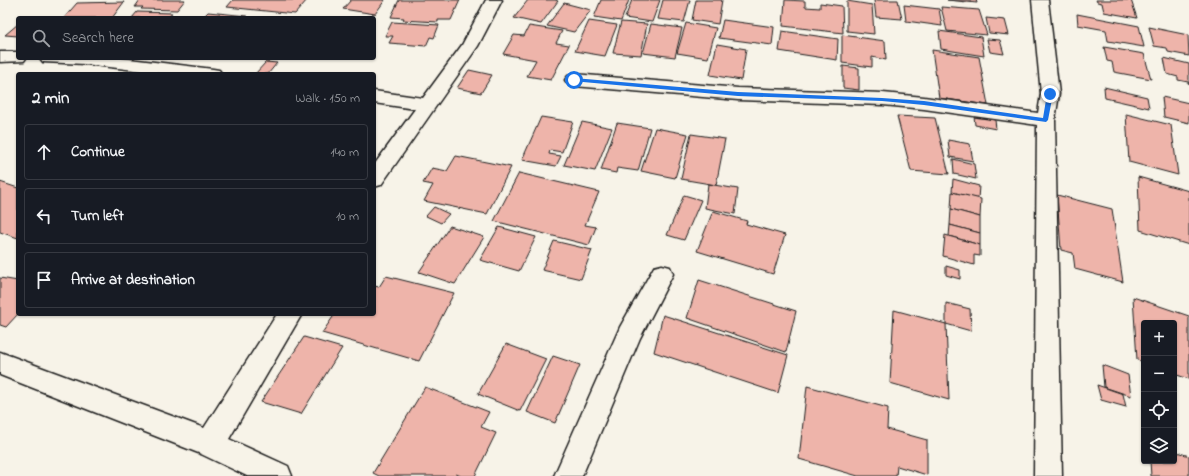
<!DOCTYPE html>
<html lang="en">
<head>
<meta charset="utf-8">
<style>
	body { margin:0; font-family:"Indie Flower",sans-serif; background:#242831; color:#f1f3f6 }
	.controls { position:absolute; right:12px; bottom:12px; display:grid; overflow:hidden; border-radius:4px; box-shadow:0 1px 3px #0004 }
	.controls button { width:36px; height:36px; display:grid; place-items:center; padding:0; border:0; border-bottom:1px solid #363941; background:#171b24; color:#f1f3f6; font:20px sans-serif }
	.stop { position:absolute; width:12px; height:12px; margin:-9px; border:3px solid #1a73e8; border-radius:50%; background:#fff }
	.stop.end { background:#1a73e8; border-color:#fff; box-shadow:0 1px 4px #0008 }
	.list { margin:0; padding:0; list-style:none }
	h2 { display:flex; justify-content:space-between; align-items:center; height:52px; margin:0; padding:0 16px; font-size:17px }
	h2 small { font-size:13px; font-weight:400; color:#9ea1a6 }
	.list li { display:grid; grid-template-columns:26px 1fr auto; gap:12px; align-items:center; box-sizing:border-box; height:56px; margin:0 8px 8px; padding:0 8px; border:1px solid #363941; border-radius:4px }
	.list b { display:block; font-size:15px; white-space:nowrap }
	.list em { font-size:13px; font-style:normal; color:#9ea1a6 }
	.icon { flex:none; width:22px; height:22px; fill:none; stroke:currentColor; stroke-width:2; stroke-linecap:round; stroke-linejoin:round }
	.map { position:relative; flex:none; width:1189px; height:476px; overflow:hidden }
	.search { position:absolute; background:#171b24; box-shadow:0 1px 3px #0004; left:16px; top:16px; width:360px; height:44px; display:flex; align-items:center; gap:10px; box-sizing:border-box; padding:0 14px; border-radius:4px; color:#9ea1a6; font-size:15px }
	.panel { position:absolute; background:#171b24; box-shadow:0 1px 3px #0004; left:16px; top:72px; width:360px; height:244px; border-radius:4px }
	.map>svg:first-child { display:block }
</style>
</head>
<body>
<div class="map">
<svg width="1189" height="476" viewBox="0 0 1189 476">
	<rect width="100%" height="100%" fill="#f7f3e8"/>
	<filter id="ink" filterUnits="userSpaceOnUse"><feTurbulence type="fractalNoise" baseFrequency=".025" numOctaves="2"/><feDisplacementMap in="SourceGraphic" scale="8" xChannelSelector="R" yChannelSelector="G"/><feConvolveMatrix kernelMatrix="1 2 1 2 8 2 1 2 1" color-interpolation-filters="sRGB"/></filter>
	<g filter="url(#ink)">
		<!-- building -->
		<g fill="#eeb4aa" stroke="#1c1c1c">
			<polygon points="140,0 185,0 177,10 141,9 143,7 135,7"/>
			<polygon points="233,0 307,0 295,14 227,7"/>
			<polygon points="351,0 385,0 375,14 343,9"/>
			<polygon points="399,0 460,0 451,20 438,20 438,22 403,20 404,18 391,17"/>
			<polygon points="528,0 555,0 558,1 541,24 514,18"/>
			<polygon points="601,0 629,0 621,21 594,17"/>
			<polygon points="632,0 660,0 652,22 625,18"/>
			<polygon points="663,0 690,0 684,22 658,19"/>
			<polygon points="696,0 722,0 718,24 692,20"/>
			<polygon points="785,0 805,1 805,7 820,8 820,3 842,6 843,33 783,26"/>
			<polygon points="874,0 898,0 902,19 876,17"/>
			<polygon points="947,0 976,0 977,3"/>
			<polygon points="1096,0 1131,0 1137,18 1104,12 1102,3 1097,2"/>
			<polygon points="847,1 872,5 874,34 847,31"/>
			<polygon points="124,2 112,18 64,18 77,3"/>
			<polygon points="564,3 591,10 574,32 547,26"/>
			<polygon points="904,5 939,9 942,26 906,21"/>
			<polygon points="941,7 979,10 987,35 947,31"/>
			<polygon points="137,12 172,13 168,18 132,18"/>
			<polygon points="208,12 247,16 245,18 202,18"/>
			<polygon points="1077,14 1139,26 1144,47 1108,41 1106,30 1078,25"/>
			<polygon points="986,18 1005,20 1009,35 989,33"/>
			<polygon points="723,20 774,27 772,45 719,38"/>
			<polygon points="589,21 617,25 605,56 575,51"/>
			<polygon points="392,22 439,25 434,38 430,37 426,46 389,43 393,36 385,36"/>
			<polygon points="621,22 647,24 641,55 613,53"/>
			<polygon points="686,23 716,28 708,58 677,53"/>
			<polygon points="18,24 18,36 5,35"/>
			<polygon points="651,24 682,28 675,57 643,53"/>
			<polygon points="529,26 562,31 556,43 569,45 551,80 527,76 536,60 503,54 514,35 524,36"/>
			<polygon points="1149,27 1188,35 1189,56 1168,52 1167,48 1154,46"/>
			<polygon points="782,31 838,39 837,60 779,51"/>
			<polygon points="939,31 981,37 984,56 941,49"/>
			<polygon points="842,35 885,41 886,60 872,57 872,67 842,63"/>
			<polygon points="987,39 1000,40 1004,54 990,52"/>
			<polygon points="717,44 746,49 741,80 710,75"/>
			<polygon points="1104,47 1144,54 1151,79 1114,72 1112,62 1107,61"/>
			<polygon points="932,50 979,57 988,105 939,98"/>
			<polygon points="1164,58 1189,64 1189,84 1188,82 1178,80 1178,77 1167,74"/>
			<polygon points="266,62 277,63 268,74 255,74"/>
			<polygon points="843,66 859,68 859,90 843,88"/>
			<polygon points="469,70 492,75 481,93 457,88"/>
			<polygon points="1104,87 1147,97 1149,108 1105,98"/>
			<polygon points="1162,97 1189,103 1189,123 1164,117"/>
			<polygon points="1126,114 1171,125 1178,175 1129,162"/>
			<polygon points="897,116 935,118 949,174 911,171"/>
			<polygon points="974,116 995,120 996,129 975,125"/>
			<polygon points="541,117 573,122 562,152 550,150 549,154 561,156 556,166 522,160"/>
			<polygon points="582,122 612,128 595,171 564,165"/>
			<polygon points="617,123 650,128 638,171 617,168 616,173 601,170"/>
			<polygon points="655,128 688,134 675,178 641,171"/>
			<polygon points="691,134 725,139 716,185 681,179"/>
			<polygon points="948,140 970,144 973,161 950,157"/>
			<polygon points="456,156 511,167 487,214 424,201 433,185 423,183 432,168 447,171"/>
			<polygon points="953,159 974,164 976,179 954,174"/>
			<polygon points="519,173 599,192 585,225 596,227 589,245 494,221"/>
			<polygon points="1138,177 1189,191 1189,245 1140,230"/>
			<polygon points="953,179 979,186 978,199 952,192"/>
			<polygon points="0,182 18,188 18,238 0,232"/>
			<polygon points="708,184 738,189 735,214 705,208"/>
			<polygon points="952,192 981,199 980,217 951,209"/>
			<polygon points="684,195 701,200 684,240 667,235"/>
			<polygon points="1057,195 1112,209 1123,282 1075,269 1073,253 1061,250"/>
			<polygon points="434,207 449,214 441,223 426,216"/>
			<polygon points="951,209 980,217 980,233 950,225"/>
			<polygon points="713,211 747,221 746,224 785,235 773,274 697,251"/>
			<polygon points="950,225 980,233 980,245 949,236"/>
			<polygon points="450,226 484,237 455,284 419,272"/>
			<polygon points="499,227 536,237 519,271 480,260"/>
			<polygon points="945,235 980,245 980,256 974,255 974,265 943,256"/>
			<polygon points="554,241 592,250 581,279 542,270"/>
			<polygon points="946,266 960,270 960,279 946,275"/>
			<polygon points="386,276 454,293 419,361 322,333 335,314 374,314 374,286 379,287"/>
			<polygon points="0,278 18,281 18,314 6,327 0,325"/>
			<polygon points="699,280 796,311 786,352 687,318"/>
			<polygon points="1133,297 1189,316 1189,379 1174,374 1174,323 1144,323 1144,362 1137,360"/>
			<polygon points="946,303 970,309 971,331 946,324"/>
			<polygon points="894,310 946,324 949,400 890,383"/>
			<polygon points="663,315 788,355 778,393 654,352"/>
			<polygon points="304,337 342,348 301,414 261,402"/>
			<polygon points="506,344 546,359 520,411 478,394"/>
			<polygon points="553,356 580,365 555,423 527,412"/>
			<polygon points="1102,365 1128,375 1131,396 1104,387"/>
			<polygon points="1097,385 1123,394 1126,407 1101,400"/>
			<polygon points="807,386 888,408 887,429 927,440 927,475 897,466 896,476 858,476 799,459"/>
			<polygon points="425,387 489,412 481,427 496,433 475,476 461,476 456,474 456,476 379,476 373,473"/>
			<polygon points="1174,451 1189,456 1189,476 1151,476 1150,461 1174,461"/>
		</g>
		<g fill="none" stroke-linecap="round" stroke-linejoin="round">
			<defs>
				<g id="minor">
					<polygon points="486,0 502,0 478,46 381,185 374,187 374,165 415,109 374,103 374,91 423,98 462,45"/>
					<polygon points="1032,0 1048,0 1059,94 1055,120 1062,476 1034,476 1037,125 924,109 883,105 738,100 574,86 568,84 565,80 568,76 574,74 738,88 883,93 924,97 1038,113 1041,94"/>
					<polygon points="0,52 18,52 18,58 26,58 24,61 0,62"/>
					<polygon points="40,58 121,58 213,69 219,70 222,74 167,74 85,64 43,62"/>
					<polygon points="662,265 670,267 673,274 640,338 582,476 554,476 620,327 654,267"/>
					<polygon points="277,314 302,314 229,439 288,466 292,476 247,476 201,454 0,375 0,352 204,428"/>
				</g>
			</defs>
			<!-- minor casing -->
			<use href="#minor" stroke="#1c1c1c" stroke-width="3"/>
			<!-- minor -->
			<use href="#minor" fill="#f7f3e8" fill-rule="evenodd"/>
		</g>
	</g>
	<!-- route -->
	<polygon fill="#1a73e8" points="574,78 738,92 882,98 924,101 1043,118 1047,94 1050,92 1053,94 1048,120 1046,122 924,105 882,101 738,96 572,81 572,78"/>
</svg>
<div class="controls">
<button>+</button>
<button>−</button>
<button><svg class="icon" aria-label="locate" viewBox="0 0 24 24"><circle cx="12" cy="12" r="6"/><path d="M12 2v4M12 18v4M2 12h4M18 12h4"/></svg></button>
<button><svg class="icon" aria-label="layers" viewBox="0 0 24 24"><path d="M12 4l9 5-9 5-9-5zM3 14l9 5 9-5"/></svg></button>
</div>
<div class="stop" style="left:574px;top:80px"></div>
<div class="stop end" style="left:1050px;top:94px"></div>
<div class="search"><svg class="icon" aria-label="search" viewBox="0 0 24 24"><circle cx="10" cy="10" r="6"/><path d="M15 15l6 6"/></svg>Search here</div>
<section class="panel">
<h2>2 min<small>Walk · 150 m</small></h2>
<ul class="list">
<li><svg class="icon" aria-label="ahead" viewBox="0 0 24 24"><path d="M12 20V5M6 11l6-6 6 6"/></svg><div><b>Continue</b></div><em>140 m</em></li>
<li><svg class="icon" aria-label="left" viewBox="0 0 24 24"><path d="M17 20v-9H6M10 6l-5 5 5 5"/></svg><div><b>Turn left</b></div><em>10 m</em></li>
<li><svg class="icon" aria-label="arrive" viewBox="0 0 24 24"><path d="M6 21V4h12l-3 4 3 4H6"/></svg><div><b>Arrive at destination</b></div></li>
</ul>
</section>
</div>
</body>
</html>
